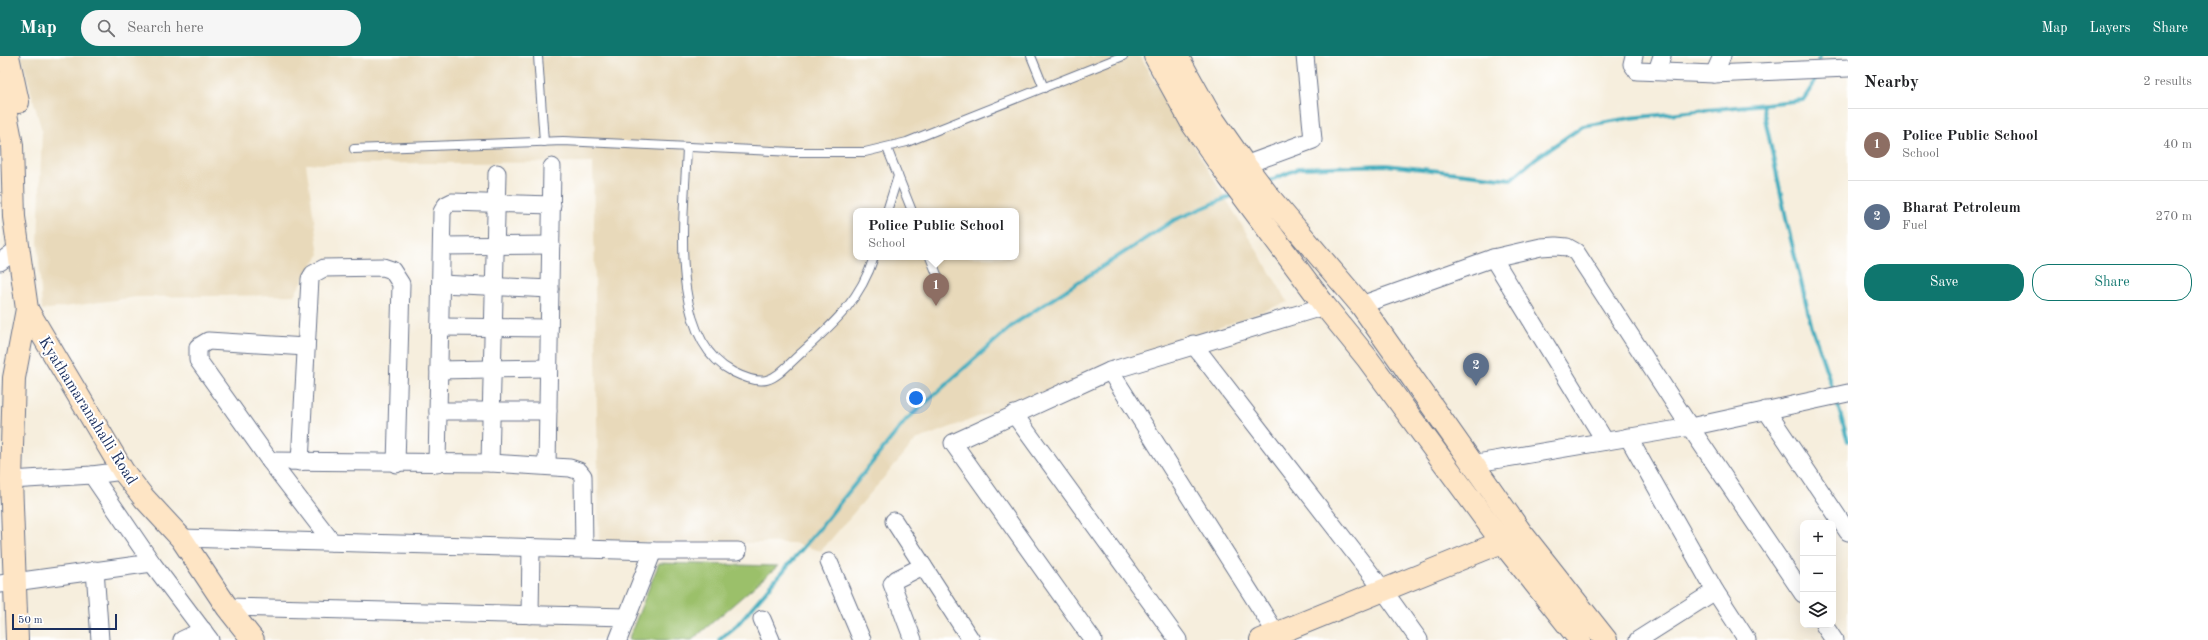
<!DOCTYPE html>
<html lang="en">
<head>
<meta charset="utf-8">
<style>
	body { margin:0; font-family:"Old Standard TT",serif; background:#f6f6f6; color:#202124 }
	.controls { position:absolute; right:12px; bottom:12px; display:grid; overflow:hidden; border-radius:8px; box-shadow:0 4px 16px #0002 }
	.controls button { width:36px; height:36px; display:grid; place-items:center; padding:0; border:0; border-bottom:1px solid #e0e0e0; background:#fff; color:#202124; font:20px sans-serif }
	.scale { position:absolute; left:12px; bottom:10px; width:105px; box-sizing:border-box; padding-left:4px; border:2px solid #1b2f5e; border-top:0; font-size:11px; line-height:14px; white-space:nowrap; color:#1b2f5e; -webkit-text-stroke:3px #fff; paint-order:stroke }
	.you { position:absolute; left:916px; top:342px; width:14px; height:14px; margin:-10px; border:3px solid #fff; border-radius:50%; background:#1a73e8; box-shadow:0 0 0 6px #1a73e833 }
	.badge { display:grid; place-items:center; width:26px; height:26px; border-radius:50%; background:#0f766e; color:#fff; font-size:13px; font-weight:700 }
	.pin { position:absolute; translate:-50% -33px; filter:drop-shadow(0 1px 2px #0008) }
	.pin::after { content:''; position:absolute; top:21px; width:14px; height:12px; background:inherit; clip-path:polygon(0 0,100% 0,50% 100%) }
	.popup { position:absolute; left:853px; top:152px; width:166px; height:52px; box-sizing:border-box; display:grid; place-content:center; border-radius:8px; background:#fff; filter:drop-shadow(0 1px 3px #0005); font-size:13px; white-space:nowrap; color:#757577 }
	.popup b { font-size:15px; color:#202124 }
	.popup::after { content:''; position:absolute; left:50%; top:100%; margin-left:-8px; border:8px solid transparent; border-top-color:#fff }
	.list { margin:0; padding:0; list-style:none }
	h2 { display:flex; justify-content:space-between; align-items:center; height:52px; margin:0; padding:0 16px; font-size:17px }
	h2 small { font-size:13px; font-weight:400; color:#757577 }
	.list li { display:grid; grid-template-columns:26px 1fr auto; gap:12px; align-items:center; box-sizing:border-box; height:72px; padding:0 16px; border-top:1px solid #e0e0e0 }
	.list b { display:block; font-size:15px; white-space:nowrap }
	.list p { margin:0; font-size:13px; white-space:nowrap; color:#757577 }
	.list em { font-size:13px; font-style:normal; color:#757577 }
	.actions { display:flex; gap:8px; padding:12px 16px }
	.actions a { flex:1; padding:9px 0; border:1px solid #0f766e; border-radius:16px; text-align:center; font-size:14px; color:#0f766e }
	.actions .main { background:#0f766e; color:#fff }
	.icon { flex:none; width:22px; height:22px; fill:none; stroke:currentColor; stroke-width:2; stroke-linecap:round; stroke-linejoin:round }
	.map { position:relative; flex:none; width:1848px; height:584px; overflow:hidden }
	header { display:flex; align-items:center; gap:24px; box-sizing:border-box; height:56px; padding:0 20px; background:#0f766e; color:#fff }
	header strong { font-size:19px }
	nav { display:flex; gap:22px; margin-inline-start:auto; font-size:14px }
	.search { width:280px; height:36px; background:#f6f6f6; display:flex; align-items:center; gap:10px; box-sizing:border-box; padding:0 14px; border-radius:22px; color:#757577; font-size:15px }
	main { display:flex }
	aside { flex:1; background:#fff }
	.map>svg:first-child { display:block }
</style>
</head>
<body>
<header>
<strong>Map</strong>
<div class="search"><svg class="icon" aria-label="search" viewBox="0 0 24 24"><circle cx="10" cy="10" r="6"/><path d="M15 15l6 6"/></svg>Search here</div>
<nav><a>Map</a><a>Layers</a><a>Share</a></nav>
</header>
<main>
<div class="map">
<svg width="1848" height="584" viewBox="0 0 1848 584">
	<rect width="100%" height="100%" fill="#fff"/>
	<filter id="ink" filterUnits="userSpaceOnUse"><feTurbulence type="fractalNoise" baseFrequency=".025" numOctaves="2"/><feDisplacementMap in="SourceGraphic" scale="8" xChannelSelector="R" yChannelSelector="G"/><feConvolveMatrix kernelMatrix="1 2 1 2 8 2 1 2 1" color-interpolation-filters="sRGB"/></filter>
	<filter id="wash" filterUnits="userSpaceOnUse"><feTurbulence type="fractalNoise" baseFrequency=".012" numOctaves="4" result="noise"/><feDisplacementMap in="SourceGraphic" scale="16" xChannelSelector="R" yChannelSelector="G"/><feGaussianBlur stdDeviation="0.9" result="paint"/><feColorMatrix in="noise" values="0 0 0 0 0 0 0 0 0 0 0 0 0 0 0 0 0 1.4 0 .05"/><feComposite in="paint" operator="in"/></filter>
	<g filter="url(#wash)">
		<rect width="100%" height="100%" fill="#f6eedd"/>
		<!-- built -->
		<path fill="#e8d9ba" fill-rule="evenodd" d="M21,0h1119l148,246 -372,138 -95,111 -27,-8 -195,-1 -6,-380 -287,2 13,91 -25,40 -157,2 -95,13 -4,-66 4,-113zM856,155h160v46h-160z"/>
		<!-- green -->
		<polygon fill="#9bc06a" stroke="#5b7864" points="659,507 778,510 692,584 628,584"/>
		<g fill="none" stroke-linecap="round" stroke-linejoin="round">
			<!-- stream -->
			<g stroke="#3facbd" stroke-width="4">
				<polyline points="1818,9 1820,0"/>
				<polyline points="1762,48 1787,167 1812,272 1834,337"/>
				<polyline points="1266,126 1300,112 1386,109 1511,123 1536,102 1583,70 1630,62 1803,44 1813,29 1816,18"/>
				<polyline points="1836,343 1848,385"/>
				<polyline points="719,584 737,569 819,473 906,364 1014,268 1174,164 1234,139"/>
			</g>
		</g>
	</g>
	<g filter="url(#ink)">
		<g fill="none" stroke-linecap="round" stroke-linejoin="round">
			<defs>
				<g id="lane">
					<polyline points="538,0 544,86"/>
					<polyline points="1031,0 1044,32"/>
					<path d="M687,91c-2,63 -21,191 46,225 36,18 41,6 67,-18 33,-30 60,-53 74,-97"/>
					<polyline points="887,92 912,155"/>
					<polyline points="354,93 563,85 794,96 865,96 907,86 1123,0"/>
					<polyline points="887,155 898,120"/>
					<polyline points="930,201 940,226"/>
				</g>
				<g id="street">
					<polyline points="1634,0 1632,8 1637,15 1714,18 1848,12"/>
					<polyline points="1657,15 1662,0"/>
					<polyline points="1714,18 1722,0"/>
					<polyline points="1245,109 1313,84 1305,0"/>
					<polyline points="442,190 551,189"/>
					<polyline points="1493,202 1605,385"/>
					<polyline points="0,206 20,191"/>
					<polyline points="441,228 550,233"/>
					<polyline points="1361,249 1493,202 1541,191 1556,190 1567,191 1576,196 1690,371 1803,538"/>
					<polyline points="440,271 549,272"/>
					<polyline points="1193,288 1384,535 1419,584"/>
					<polyline points="306,291 208,285 198,291 198,304 270,405 332,486"/>
					<polyline points="439,314 548,312"/>
					<polyline points="1110,315 1276,577"/>
					<polyline points="1766,354 1848,476"/>
					<polyline points="438,355 548,355"/>
					<polyline points="1014,358 1178,584"/>
					<polyline points="1628,381 1715,535 1747,584"/>
					<polyline points="270,405 490,407 570,412 579,415 583,420 584,493"/>
					<polyline points="300,406 310,223 313,218 324,212 383,211 392,214 401,228 396,408"/>
					<polyline points="490,407 497,117"/>
					<polyline points="437,408 442,156 446,149 452,146 552,149"/>
					<polyline points="1471,408 1690,371 1848,337"/>
					<polyline points="547,410 552,111"/>
					<polyline points="92,419 152,507 210,584"/>
					<polyline points="11,424 92,419 123,415"/>
					<polyline points="894,465 971,584"/>
					<polyline points="181,482 653,495 738,495"/>
					<polyline points="829,506 862,584"/>
					<polyline points="95,514 100,584"/>
					<polyline points="0,528 152,507"/>
					<polyline points="227,551 627,561"/>
					<polyline points="530,559 531,492"/>
					<polyline points="762,563 771,584"/>
					<polyline points="1824,569 1834,584"/>
					<polyline points="182,584 203,574"/>
					<polyline points="618,584 653,495"/>
					<polyline points="913,584 892,528 897,523 923,510"/>
					<polyline points="1093,584 953,387 1110,315 1325,250"/>
					<polyline points="1638,584 1715,535"/>
				</g>
				<g id="secondary">
					<polyline points="8,0 18,46"/>
					<polyline points="1155,0 1193,69 1229,121 1325,250 1367,302 1502,486 1580,584"/>
					<polyline points="1177,0 1210,59 1245,109 1270,142 1361,249 1520,475 1606,584"/>
					<polyline points="0,27 12,89 14,161 27,253 123,415 144,442 181,482 227,551 253,584"/>
					<polyline points="17,584 11,424 14,322 27,253"/>
					<polyline points="1261,584 1502,486 1514,478"/>
				</g>
			</defs>
			<!-- lane casing -->
			<use href="#lane" stroke="#68728a" stroke-width="10"/>
			<!-- street casing -->
			<use href="#street" stroke="#68728a" stroke-width="19"/>
			<!-- secondary casing -->
			<use href="#secondary" stroke="#68728a" stroke-width="24"/>
			<!-- lane -->
			<use href="#lane" stroke="#fff" stroke-width="8"/>
			<!-- street -->
			<use href="#street" stroke="#fff" stroke-width="17"/>
			<!-- secondary -->
			<use href="#secondary" stroke="#fee5c5" stroke-width="22"/>
		</g>
	</g>
	<g text-anchor="middle" stroke-width="4" stroke-linejoin="round" paint-order="stroke">
		<!-- street labels -->
		<g font-size="16" fill="#1b2f5e" stroke="#fff">
			<text transform="translate(89 354) rotate(58)" y="6">Kyathamaranahalli Road</text>
		</g>
	</g>
</svg>
<div class="controls">
<button>+</button>
<button>−</button>
<button><svg class="icon" aria-label="layers" viewBox="0 0 24 24"><path d="M12 4l9 5-9 5-9-5zM3 14l9 5 9-5"/></svg></button>
</div>
<div class="scale">50 m</div>
<div class="you"></div>
<div class="pin badge" style="left:936px;top:250px;background:#8d6e63">1</div>
<div class="popup"><b>Police Public School</b>School</div>
<div class="pin badge" style="left:1476px;top:330px;background:#5c6f8a">2</div>
</div>
<aside>
<h2>Nearby<small>2 results</small></h2>
<ul class="list">
<li><span class="badge" style="background:#8d6e63">1</span><div><b>Police Public School</b><p>School</p></div><em>40 m</em></li>
<li><span class="badge" style="background:#5c6f8a">2</span><div><b>Bharat Petroleum</b><p>Fuel</p></div><em>270 m</em></li>
</ul>
<div class="actions"><a class="main">Save</a><a>Share</a></div>
</aside>
</main>
</body>
</html>
